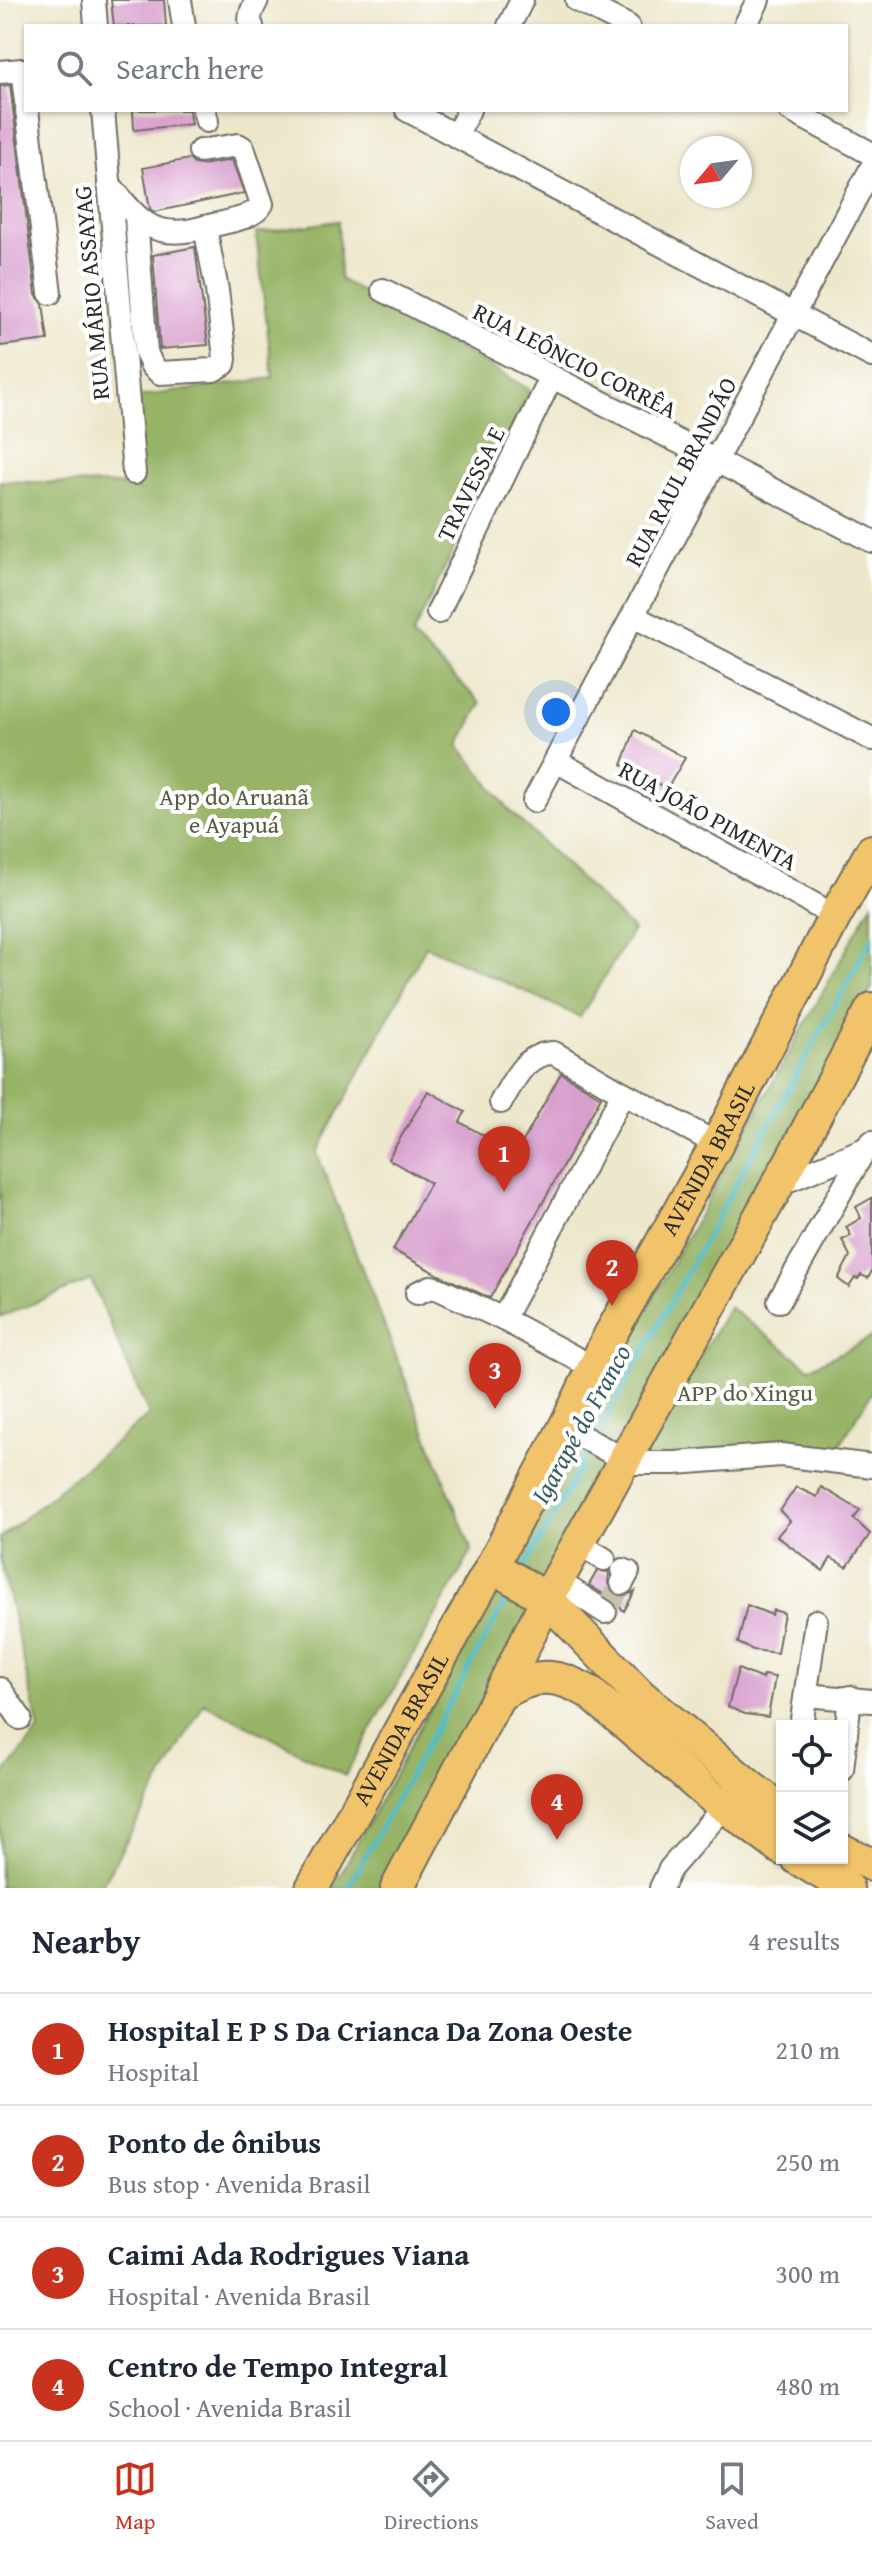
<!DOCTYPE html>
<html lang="en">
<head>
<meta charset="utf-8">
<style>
	body { margin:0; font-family:"Gentium Book Plus",serif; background:#f6f6f7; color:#1f2937 }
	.controls { position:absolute; right:24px; bottom:24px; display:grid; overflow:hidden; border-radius:0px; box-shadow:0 2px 6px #0004 }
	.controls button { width:72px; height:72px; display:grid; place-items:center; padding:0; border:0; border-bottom:2px solid #e0e1e3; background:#fff; color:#1f2937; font:40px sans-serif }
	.compass { position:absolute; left:680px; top:136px; width:72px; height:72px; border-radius:50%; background:#fff; box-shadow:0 2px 6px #0004; rotate:241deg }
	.you { position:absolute; left:556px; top:712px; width:28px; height:28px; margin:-20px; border:6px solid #fff; border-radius:50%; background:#1a73e8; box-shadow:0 0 0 12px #1a73e833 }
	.badge { display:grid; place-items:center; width:52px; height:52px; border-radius:50%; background:#c8321e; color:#fff; font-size:26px; font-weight:700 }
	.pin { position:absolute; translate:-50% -66px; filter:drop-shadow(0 2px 4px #0008) }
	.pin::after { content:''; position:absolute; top:42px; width:28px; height:24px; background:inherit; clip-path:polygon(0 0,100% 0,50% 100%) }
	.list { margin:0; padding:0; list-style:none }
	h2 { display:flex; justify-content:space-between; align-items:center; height:104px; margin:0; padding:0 32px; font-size:34px }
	h2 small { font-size:26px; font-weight:400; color:#747a83 }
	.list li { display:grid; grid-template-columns:52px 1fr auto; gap:24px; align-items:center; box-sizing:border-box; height:112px; padding:0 32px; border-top:2px solid #e0e1e3 }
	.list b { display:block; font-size:30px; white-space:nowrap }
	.list p { margin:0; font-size:26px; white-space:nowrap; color:#747a83 }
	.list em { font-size:26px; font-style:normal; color:#747a83 }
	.icon { flex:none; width:44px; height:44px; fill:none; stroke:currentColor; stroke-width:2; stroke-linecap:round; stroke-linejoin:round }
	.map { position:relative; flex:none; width:872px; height:1888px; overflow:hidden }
	.search { position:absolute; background:#fff; box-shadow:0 2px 6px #0004; left:24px; right:24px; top:24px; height:88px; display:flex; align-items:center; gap:20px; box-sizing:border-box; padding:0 28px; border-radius:0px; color:#747a83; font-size:30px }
	.sheet { height:552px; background:#fff }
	nav { display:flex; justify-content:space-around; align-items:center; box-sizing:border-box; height:112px; border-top:2px solid #e0e1e3; background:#fff; font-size:22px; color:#747a83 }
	nav a { display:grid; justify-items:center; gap:4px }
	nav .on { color:#c8321e }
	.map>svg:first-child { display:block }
</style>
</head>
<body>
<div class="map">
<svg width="872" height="1888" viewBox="0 0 872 1888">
	<rect width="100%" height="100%" fill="#fff"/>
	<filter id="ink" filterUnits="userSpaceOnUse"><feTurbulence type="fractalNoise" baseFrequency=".0125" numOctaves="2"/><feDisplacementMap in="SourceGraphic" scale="16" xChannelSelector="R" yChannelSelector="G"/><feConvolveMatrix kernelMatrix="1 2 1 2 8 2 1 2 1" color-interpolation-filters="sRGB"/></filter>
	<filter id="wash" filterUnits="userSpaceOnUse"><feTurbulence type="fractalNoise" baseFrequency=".006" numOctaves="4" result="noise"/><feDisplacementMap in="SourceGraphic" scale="32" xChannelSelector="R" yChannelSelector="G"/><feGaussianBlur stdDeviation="1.8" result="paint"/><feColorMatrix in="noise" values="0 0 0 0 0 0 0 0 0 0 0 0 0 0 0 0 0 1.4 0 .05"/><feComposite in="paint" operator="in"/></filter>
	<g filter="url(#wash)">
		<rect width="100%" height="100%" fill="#ede7cb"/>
		<!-- forest -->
		<g fill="#97b466" stroke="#617048" stroke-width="2">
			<polygon points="338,221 340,279 530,390 412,636 481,703 459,745 510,811 633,930 580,1017 426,946 317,1153 472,1551 345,1776 204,1703 100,1888 0,1888 0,1779 39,1730 0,1558 0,1538 149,1415 91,1280 0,1317 0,481 133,485 136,397 273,378 256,233"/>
			<polygon points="872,903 872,988 381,1888 333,1888 563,1462 579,1451 586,1428 650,1304"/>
			<polygon points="729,1307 810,1368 872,1337 872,1392 833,1456 638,1462"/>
		</g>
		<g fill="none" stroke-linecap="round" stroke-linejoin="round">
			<!-- stream -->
			<g stroke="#4fbdc4" stroke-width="5">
				<polyline points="595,1439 872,938"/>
				<polyline points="522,1572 591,1448"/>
				<polyline points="348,1888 511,1591"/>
			</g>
		</g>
		<g id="blocks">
			<!-- building -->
			<g fill="#d89fcd">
				<polygon points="111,0 164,0 166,26 114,26"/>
				<polygon points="10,85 36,295 43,304 48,340 0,346 0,86"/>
				<polygon points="133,110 189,110 191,124 134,130"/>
				<polygon points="189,159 194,164 201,165 232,160 244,193 154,212 150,209 143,168"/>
				<polygon points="195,247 208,345 160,349 153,255"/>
				<polygon points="635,730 685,758 667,789 622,765"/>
				<polygon points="561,1073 601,1097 490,1298 437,1274 393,1250 430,1183 388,1159 428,1091 465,1112 460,1122 516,1154"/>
				<polygon points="872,1198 872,1271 868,1278 861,1275 858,1279 855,1278 849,1287 838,1279 850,1256 842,1240 851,1236 846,1227 861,1218 856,1207"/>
				<polygon points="796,1487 817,1497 821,1487 860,1510 854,1519 870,1534 847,1567 831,1558 823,1571 777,1536 790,1521 780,1511"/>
				<polygon points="597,1571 609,1572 608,1584 611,1591 616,1596 623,1597 635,1591 624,1611 613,1600 589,1585"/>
				<polygon points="747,1605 772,1615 773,1610 784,1613 777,1653 753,1650 738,1643"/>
				<polygon points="738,1669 762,1679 763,1675 775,1677 768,1717 745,1714 728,1707"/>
			</g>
		</g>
	</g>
	<g filter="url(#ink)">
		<use href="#blocks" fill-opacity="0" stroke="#6f6d63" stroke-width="2"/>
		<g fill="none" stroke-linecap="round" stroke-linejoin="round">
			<!-- minor-tunnel -->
			<polyline stroke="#c6c1ab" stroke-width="22" stroke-dasharray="22 11" stroke-linecap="butt" points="610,1603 622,1583"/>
			<defs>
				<g id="minor">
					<polyline points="94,0 96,26"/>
					<polyline points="180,0 184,26"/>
					<polyline points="577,0 628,26"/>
					<path d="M252,26c-5,-8 1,-18 5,-26"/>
					<polyline points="509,26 522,0"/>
					<polyline points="745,26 758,0"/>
					<polyline points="0,72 22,70 26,102"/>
					<polyline points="27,110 50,293"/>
					<polyline points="103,110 134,473"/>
					<polyline points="204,110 207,121"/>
					<polyline points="407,110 872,356"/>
					<polyline points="790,110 872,154"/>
					<polyline points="456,136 469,110"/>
					<path d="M200,151l38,-6 5,3 19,56c-9,16 -40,18 -57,23"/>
					<path d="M109,184c30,37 44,58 96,43l12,63 8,68 -1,6 -11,6 -53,3 -8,-7 -6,-14 -10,-135"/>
					<polyline points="383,290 872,541"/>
					<polyline points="438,612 551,378"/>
					<polyline points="633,616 872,739"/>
					<polyline points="556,761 835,916"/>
					<polyline points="534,801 872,167"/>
					<path d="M501,1102c13,-22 24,-49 53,-49l69,40"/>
					<polyline points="777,1185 865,1149"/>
					<polyline points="417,1293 431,1287 439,1289 503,1319"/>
					<polyline points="779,1301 865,1149 872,1142"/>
					<polyline points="594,1368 503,1319 623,1093 717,1144"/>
					<polyline points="567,1423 579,1435 625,1460 636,1463 675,1463 781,1455 872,1466"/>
					<polyline points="579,1544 604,1559"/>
					<polyline points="558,1581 605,1612"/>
					<polyline points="622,1583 628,1572 623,1570"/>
					<polyline points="0,1689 20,1718"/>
					<polyline points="806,1695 872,1701"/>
					<polyline points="801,1726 816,1621"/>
					<polyline points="842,1770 850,1697"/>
					<polyline points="661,1888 670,1869 724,1807"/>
				</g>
				<g id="highway">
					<polyline points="492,1566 547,1599 640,1695 753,1789 782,1810"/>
					<path d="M499,1695c36,-21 53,-24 90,-3l118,101 75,56"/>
					<polyline points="842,1850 872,1865"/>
					<polyline points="797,1858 847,1888"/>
					<path id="s1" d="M312,1888l180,-322 75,-143 42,-86 108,-193 118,-228 37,-65"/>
					<polyline points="397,1888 499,1695 547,1599 792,1159 872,1009"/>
				</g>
			</defs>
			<!-- minor casing -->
			<use href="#minor" stroke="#6f6d63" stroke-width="26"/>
			<!-- highway casing -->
			<use href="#highway" stroke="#6f6d63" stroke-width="36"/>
			<!-- minor -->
			<use href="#minor" stroke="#fff" stroke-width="22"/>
			<!-- highway -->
			<use href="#highway" stroke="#f1c36a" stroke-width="32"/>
		</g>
	</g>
	<g text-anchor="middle" stroke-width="8" stroke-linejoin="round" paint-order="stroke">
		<!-- street labels -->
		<g font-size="24" fill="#2b2b2b" stroke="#fff">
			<text transform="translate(92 293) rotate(-95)" y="8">RUA MÁRIO ASSAYAG</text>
			<text transform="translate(575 361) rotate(27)" y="8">RUA LEÔNCIO CORRÊA</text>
			<text transform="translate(681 472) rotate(-62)" y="8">RUA RAUL BRANDÃO</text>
			<text transform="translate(471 484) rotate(-64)" y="8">TRAVESSA E</text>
			<text transform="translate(708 816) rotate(29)" y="8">RUA JOÃO PIMENTA</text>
			<text dy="8" stroke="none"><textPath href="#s1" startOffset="830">AVENIDA BRASIL</textPath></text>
			<text dy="8" stroke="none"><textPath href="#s1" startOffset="182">AVENIDA BRASIL</textPath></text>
		</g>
		<!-- park labels -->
		<g font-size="24" fill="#575d41" stroke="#fff">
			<text x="234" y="805">App do Aruanã<tspan x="234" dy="28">e Ayapuá</tspan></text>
			<text x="745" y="1401">APP do Xingu</text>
		</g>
		<!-- water labels -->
		<g font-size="26" font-style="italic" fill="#385e61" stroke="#fff">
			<text transform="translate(581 1424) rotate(-61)" y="9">Igarapé do Franco</text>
		</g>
	</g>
</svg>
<div class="controls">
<button><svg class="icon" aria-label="locate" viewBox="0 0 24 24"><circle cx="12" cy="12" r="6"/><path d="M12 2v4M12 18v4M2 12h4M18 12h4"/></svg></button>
<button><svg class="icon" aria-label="layers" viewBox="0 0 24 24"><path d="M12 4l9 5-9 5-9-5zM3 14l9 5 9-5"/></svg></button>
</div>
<svg class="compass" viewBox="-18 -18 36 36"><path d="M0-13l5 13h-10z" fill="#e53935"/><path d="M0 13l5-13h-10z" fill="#747a83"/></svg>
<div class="you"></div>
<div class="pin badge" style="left:504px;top:1192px">1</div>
<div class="pin badge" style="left:612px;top:1306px">2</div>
<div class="pin badge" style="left:495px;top:1409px">3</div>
<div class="pin badge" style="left:557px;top:1840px">4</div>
<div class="search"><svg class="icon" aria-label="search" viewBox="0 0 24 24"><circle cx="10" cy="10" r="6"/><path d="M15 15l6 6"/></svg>Search here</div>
</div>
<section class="sheet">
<h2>Nearby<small>4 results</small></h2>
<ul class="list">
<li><span class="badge">1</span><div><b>Hospital E P S Da Crianca Da Zona Oeste</b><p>Hospital</p></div><em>210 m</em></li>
<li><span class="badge">2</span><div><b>Ponto de ônibus</b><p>Bus stop · Avenida Brasil</p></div><em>250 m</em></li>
<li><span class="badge">3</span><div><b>Caimi Ada Rodrigues Viana</b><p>Hospital · Avenida Brasil</p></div><em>300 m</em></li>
<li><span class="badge">4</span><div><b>Centro de Tempo Integral</b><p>School · Avenida Brasil</p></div><em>480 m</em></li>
</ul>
</section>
<nav>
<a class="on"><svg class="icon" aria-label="map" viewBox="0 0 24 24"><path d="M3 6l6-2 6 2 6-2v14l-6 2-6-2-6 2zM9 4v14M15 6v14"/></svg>Map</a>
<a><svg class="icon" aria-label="directions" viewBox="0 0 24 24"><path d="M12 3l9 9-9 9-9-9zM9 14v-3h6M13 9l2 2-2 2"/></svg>Directions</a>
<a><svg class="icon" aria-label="saved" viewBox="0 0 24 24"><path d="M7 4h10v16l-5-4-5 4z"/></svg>Saved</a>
</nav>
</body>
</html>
